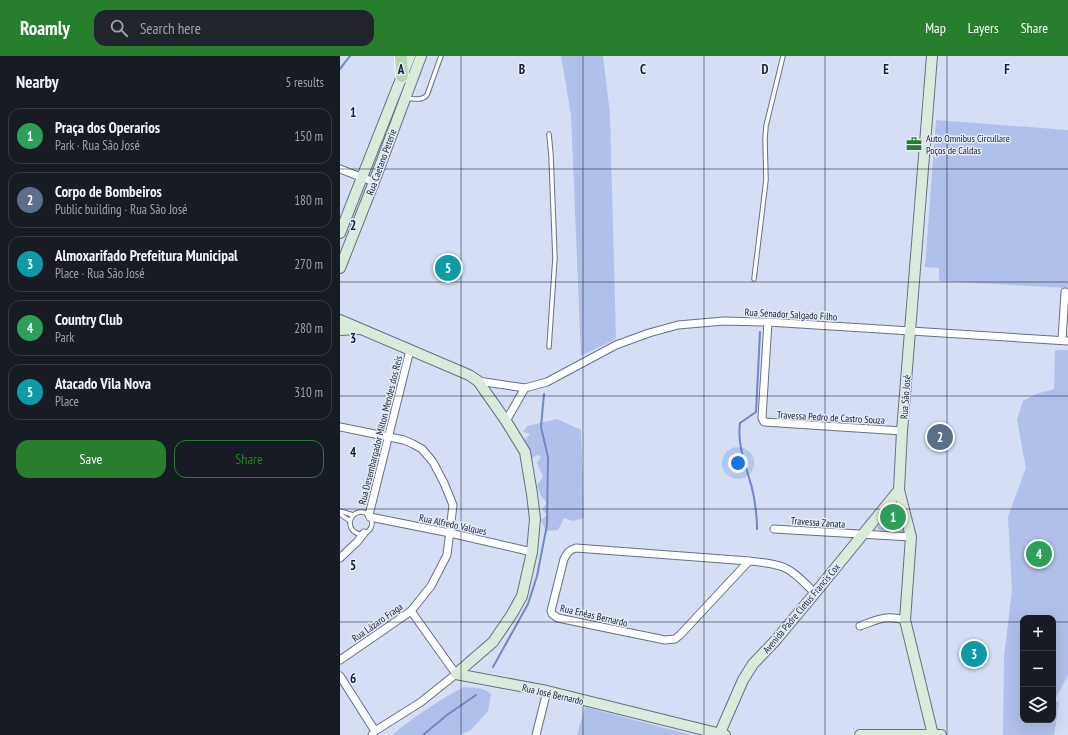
<!DOCTYPE html>
<html lang="en">
<head>
<meta charset="utf-8">
<style>
	body { margin:0; font-family:"PT Sans Narrow",sans-serif; background:#20242c; color:#f1f3f6 }
	.controls { position:absolute; right:12px; bottom:12px; display:grid; overflow:hidden; border-radius:8px; box-shadow:0 4px 16px #0002 }
	.controls button { width:36px; height:36px; display:grid; place-items:center; padding:0; border:0; border-bottom:1px solid #363941; background:#171b24; color:#f1f3f6; font:20px sans-serif }
	.you { position:absolute; left:398px; top:407px; width:14px; height:14px; margin:-10px; border:3px solid #fff; border-radius:50%; background:#1a73e8; box-shadow:0 0 0 6px #1a73e833 }
	.badge { display:grid; place-items:center; width:26px; height:26px; border-radius:50%; background:#277e2d; color:#fff; font-size:13px; font-weight:700 }
	.pin { position:absolute; translate:-50% -50%; border:2px solid #fff; box-shadow:0 1px 4px #0006 }
	.list { margin:0; padding:0; list-style:none }
	h2 { display:flex; justify-content:space-between; align-items:center; height:52px; margin:0; padding:0 16px; font-size:17px }
	h2 small { font-size:13px; font-weight:400; color:#9ea1a6 }
	.list li { display:grid; grid-template-columns:26px 1fr auto; gap:12px; align-items:center; box-sizing:border-box; height:56px; margin:0 8px 8px; padding:0 8px; border:1px solid #363941; border-radius:12px }
	.list b { display:block; font-size:15px; white-space:nowrap }
	.list p { margin:0; font-size:13px; white-space:nowrap; color:#9ea1a6 }
	.list em { font-size:13px; font-style:normal; color:#9ea1a6 }
	.actions { display:flex; gap:8px; padding:12px 16px }
	.actions a { flex:1; padding:9px 0; border:1px solid #277e2d; border-radius:12px; text-align:center; font-size:14px; color:#277e2d }
	.actions .main { background:#277e2d; color:#fff }
	.icon { flex:none; width:22px; height:22px; fill:none; stroke:currentColor; stroke-width:2; stroke-linecap:round; stroke-linejoin:round }
	.map { position:relative; flex:none; width:728px; height:679px; overflow:hidden }
	header { display:flex; align-items:center; gap:24px; box-sizing:border-box; height:56px; padding:0 20px; background:#277e2d; color:#fff }
	header strong { font-size:19px }
	nav { display:flex; gap:22px; margin-inline-start:auto; font-size:14px }
	.search { width:280px; height:36px; background:#20242c; display:flex; align-items:center; gap:10px; box-sizing:border-box; padding:0 14px; border-radius:12px; color:#9ea1a6; font-size:15px }
	main { display:flex }
	aside { flex:1; background:#171b24 }
	.map>svg:first-child { display:block }
</style>
</head>
<body>
<header>
<strong>Roamly</strong>
<div class="search"><svg class="icon" aria-label="search" viewBox="0 0 24 24"><circle cx="10" cy="10" r="6"/><path d="M15 15l6 6"/></svg>Search here</div>
<nav><a>Map</a><a>Layers</a><a>Share</a></nav>
</header>
<main>
<aside>
<h2>Nearby<small>5 results</small></h2>
<ul class="list">
<li><span class="badge" style="background:#2e9e5b">1</span><div><b>Praça dos Operarios</b><p>Park · Rua São José</p></div><em>150 m</em></li>
<li><span class="badge" style="background:#5c6f8a">2</span><div><b>Corpo de Bombeiros</b><p>Public building · Rua São José</p></div><em>180 m</em></li>
<li><span class="badge" style="background:#0f9aa8">3</span><div><b>Almoxarifado Prefeitura Municipal</b><p>Place · Rua São José</p></div><em>270 m</em></li>
<li><span class="badge" style="background:#2e9e5b">4</span><div><b>Country Club</b><p>Park</p></div><em>280 m</em></li>
<li><span class="badge" style="background:#0f9aa8">5</span><div><b>Atacado Vila Nova</b><p>Place</p></div><em>310 m</em></li>
</ul>
<div class="actions"><a class="main">Save</a><a>Share</a></div>
</aside>
<div class="map">
<svg width="728" height="679" viewBox="0 0 728 679">
	<rect width="100%" height="100%" fill="#d5def5"/>
	<!-- green -->
	<g fill="#b1c0ea" fill-rule="evenodd">
		<polygon points="221,0 263,0 270,58 276,283 241,300 231,59"/>
		<polygon points="596,64 728,74 728,232 599,225 599,212 585,211"/>
		<path d="M715,294h13v325l-13,25 4,2 -5,33h-51l1,-79 8,-65 -4,-74 18,-49 -9,-48 6,-19 13,-7 18,-5zM683,562h30v102h-30z"/>
		<polygon points="217,363 241,374 244,462 233,465 224,462 218,474 206,475 201,464 207,459 202,453 207,447 201,440 197,429 203,421 197,407 201,401 197,399 190,403 183,386 190,378 183,376 187,370"/>
		<polygon points="555,450 557,450 564,473 563,476 539,474 537,472"/>
		<path d="M124,631c10,1 20,0 27,7l-3,17 -17,19 -12,5h-67c22,-18 46,-35 72,-48z"/>
		<polygon points="245,651 352,679 237,679"/>
	</g>
	<g fill="none" stroke-linecap="round" stroke-linejoin="round">
		<!-- stream -->
		<g stroke="#7187c6" stroke-width="2">
			<polyline points="0,13 10,0"/>
			<path d="M417,473c0,-14 -2,-28 -5,-41 -6,-22 -15,-42 -12,-65l16,-11 4,-80"/>
			<polyline points="153,611 188,548 197,520 207,469 208,401 201,371 204,338"/>
			<polyline points="83,679 107,659 136,639"/>
		</g>
		<defs>
			<g id="lane">
				<path d="M67,42c8,1 15,3 20,-3l14,-39"/>
				<polyline points="209,78 211,99 215,202 209,291"/>
				<polyline points="414,223 426,124 425,83 426,70 443,0"/>
				<polyline points="0,455 13,459"/>
				<circle cx="21" cy="467" r="11"/>
				<polyline points="0,458 10,465"/>
			</g>
			<g id="street">
				<polyline points="0,113 34,126"/>
				<polyline points="428,266 422,362 424,366 562,375"/>
				<polyline points="722,284 725,236"/>
				<polyline points="138,325 185,332 166,365"/>
				<polyline points="185,332 207,326 276,289 309,277 338,269 384,265 428,266 728,285"/>
				<polyline points="0,371 64,384 73,388 82,393 93,406 104,427 113,449 107,499 91,530 71,555 0,604"/>
				<polyline points="29,459 70,294"/>
				<polyline points="30,461 110,477 192,496"/>
				<polyline points="434,473 571,481"/>
				<polyline points="0,502 17,486 24,477"/>
				<path d="M409,505l-69,74 -5,4 -10,1 -107,-22 -6,-4 -1,-3 13,-52c3,-6 5,-9 12,-11l173,13c10,1 21,2 31,5 14,4 25,18 35,27"/>
				<path d="M520,570c19,-7 25,-11 45,-6"/>
				<polyline points="0,620 35,675"/>
				<polyline points="32,679 35,675 81,646 116,618 71,555"/>
				<polyline points="196,679 207,635"/>
			</g>
			<g id="secondary">
				<polyline points="592,0 562,375 559,434 571,481 565,564 593,679"/>
				<polyline points="0,177 70,0"/>
				<polyline points="0,212 34,126 81,0"/>
				<polyline points="0,264 129,319 138,325 166,365 185,396 192,438 195,463 192,496 182,540 172,558 153,586 116,618"/>
				<polyline points="0,274 18,273"/>
				<polyline points="116,618 207,635 385,679"/>
				<polyline points="379,679 403,624 413,608 435,585 475,537 559,434"/>
				<polyline points="520,679 601,679"/>
			</g>
			<polyline id="primary" points="61,0 62,20"/>
		</defs>
		<!-- lane casing -->
		<use href="#lane" stroke="#687084" stroke-width="5.5"/>
		<!-- street casing -->
		<use href="#street" stroke="#687084" stroke-width="9"/>
		<!-- secondary casing -->
		<use href="#secondary" stroke="#687084" stroke-width="12"/>
		<!-- primary casing -->
		<use href="#primary" stroke="#fff" stroke-width="14"/>
		<!-- lane -->
		<use href="#lane" stroke="#fff" stroke-width="3.5"/>
		<!-- street -->
		<use href="#street" stroke="#fff" stroke-width="7"/>
		<!-- secondary -->
		<use href="#secondary" stroke="#dbebdb" stroke-width="10"/>
		<!-- primary -->
		<use href="#primary" stroke="#b6d7b6" stroke-width="12"/>
	</g>
	<!-- grid -->
	<path fill="none" stroke="#1c1f27" stroke-width="1" stroke-opacity="0.55" d="M121,0v679M243,0v679M364,0v679M485,0v679M607,0v679M0,113h728M0,226h728M0,340h728M0,453h728M0,566h683M713,566h15"/>
	<!-- icons -->
	<defs>
		<symbol id="office-bare" viewBox="-9 -9 18 18"><path d="M-6-3h4V-5.5h4V-3h4V5H-6ZM-1-4.5V-3h2v-1.5ZM-6 0V1H6V0Z" fill="#277e2d" stroke="#e4ebfe" stroke-width="2.5" paint-order="stroke"/></symbol>
	</defs>
	<g fill-rule="evenodd">
		<use href="#office-bare" x="563" y="77" width="22" height="22"/>
	</g>
	<g text-anchor="middle" stroke-width="3" stroke-linejoin="round" paint-order="stroke">
		<!-- poi labels -->
		<g font-size="10" fill="#1c1f27" stroke="#e4ebfe" text-anchor="start">
			<text x="586" y="86">Auto Omnibus Circullare<tspan x="586" dy="12">Poços de Caldas</tspan></text>
		</g>
		<!-- street labels -->
		<g font-size="10" fill="#1c1f27" stroke="#e4ebfe">
			<text transform="translate(41 106) rotate(-70)" y="4">Rua Caetano Peterie</text>
			<text transform="translate(451 258) rotate(3)" y="4">Rua Senador Salgado Filho</text>
			<text transform="translate(565 341) rotate(-86)" y="4">Rua São José</text>
			<text transform="translate(491 361) rotate(3)" y="4">Travessa Pedro de Castro Souza</text>
			<text transform="translate(40 374) rotate(-76)" y="4">Rua Desembargador Milton Mendes dos Reis</text>
			<text transform="translate(478 466) rotate(4)" y="4">Travessa Zanata</text>
			<text transform="translate(113 468) rotate(12)" y="4">Rua Alfredo Valques</text>
			<text transform="translate(461 552) rotate(-50)" y="4">Avenida Padre Cletus Francis Cox</text>
			<text transform="translate(254 559) rotate(13)" y="4">Rua Enéas Bernardo</text>
			<text transform="translate(37 566) rotate(-35)" y="4">Rua Lázaro Fraga</text>
			<text transform="translate(213 638) rotate(13)" y="4">Rua José Bernardo</text>
		</g>
	</g>
	<g font-size="13" text-anchor="middle" font-weight="bold" fill="#1c1f27" stroke="#e4ebfe" stroke-width="3" stroke-linejoin="round" paint-order="stroke">
		<text x="61" y="18">A</text>
		<text x="182" y="18">B</text>
		<text x="303" y="18">C</text>
		<text x="425" y="18">D</text>
		<text x="546" y="18">E</text>
		<text x="667" y="18">F</text>
		<text x="13" y="61">1</text>
		<text x="13" y="174">2</text>
		<text x="13" y="287">3</text>
		<text x="13" y="401">4</text>
		<text x="13" y="514">5</text>
		<text x="13" y="627">6</text>
	</g>
</svg>
<div class="controls">
<button>+</button>
<button>−</button>
<button><svg class="icon" aria-label="layers" viewBox="0 0 24 24"><path d="M12 4l9 5-9 5-9-5zM3 14l9 5 9-5"/></svg></button>
</div>
<div class="you"></div>
<div class="pin badge" style="left:553px;top:461px;background:#2e9e5b">1</div>
<div class="pin badge" style="left:600px;top:381px;background:#5c6f8a">2</div>
<div class="pin badge" style="left:634px;top:598px;background:#0f9aa8">3</div>
<div class="pin badge" style="left:699px;top:498px;background:#2e9e5b">4</div>
<div class="pin badge" style="left:108px;top:212px;background:#0f9aa8">5</div>
</div>
</main>
</body>
</html>
